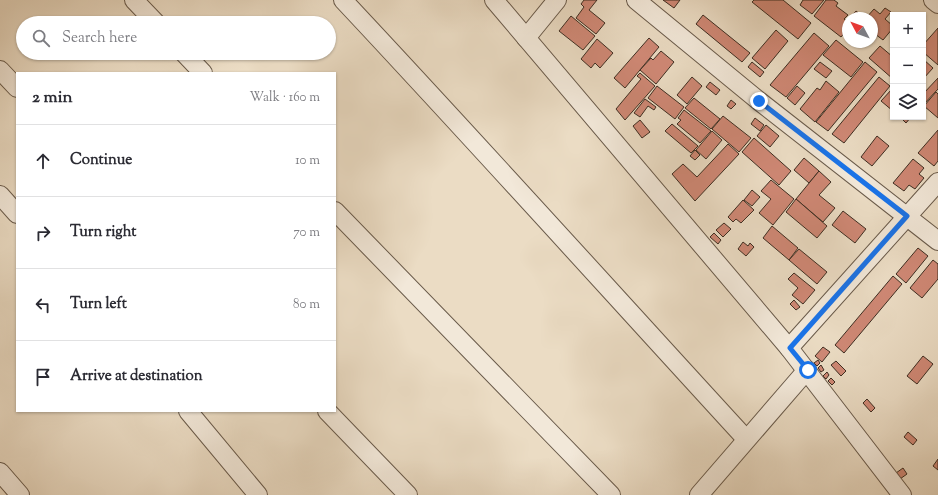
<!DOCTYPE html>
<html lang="en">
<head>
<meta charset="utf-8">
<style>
	body { margin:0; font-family:"Sorts Mill Goudy",serif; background:#f7f7f7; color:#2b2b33 }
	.controls { position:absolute; right:12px; top:12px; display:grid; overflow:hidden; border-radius:0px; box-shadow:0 1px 3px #0004 }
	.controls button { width:36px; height:36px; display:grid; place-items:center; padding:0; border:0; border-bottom:1px solid #e1e1e2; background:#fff; color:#2b2b33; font:20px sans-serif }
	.compass { position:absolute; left:842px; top:12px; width:36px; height:36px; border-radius:50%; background:#fff; box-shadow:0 1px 3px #0004; rotate:311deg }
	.stop { position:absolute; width:12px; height:12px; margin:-9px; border:3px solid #1a73e8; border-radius:50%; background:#fff }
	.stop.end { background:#1a73e8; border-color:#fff; box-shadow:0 1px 4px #0008 }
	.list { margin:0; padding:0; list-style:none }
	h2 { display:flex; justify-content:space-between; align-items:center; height:52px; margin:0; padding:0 16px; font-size:17px }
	h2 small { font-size:13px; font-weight:400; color:#7c7c81 }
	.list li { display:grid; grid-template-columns:26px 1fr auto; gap:12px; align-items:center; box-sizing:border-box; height:72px; padding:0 16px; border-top:1px solid #e1e1e2 }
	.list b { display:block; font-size:15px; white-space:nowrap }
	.list em { font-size:13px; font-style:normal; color:#7c7c81 }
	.icon { flex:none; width:22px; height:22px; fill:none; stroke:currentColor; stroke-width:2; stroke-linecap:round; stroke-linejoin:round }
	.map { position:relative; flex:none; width:938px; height:495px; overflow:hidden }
	.search { position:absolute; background:#fff; box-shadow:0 1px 3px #0004; left:16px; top:16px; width:320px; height:44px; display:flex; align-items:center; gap:10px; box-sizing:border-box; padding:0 14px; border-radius:22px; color:#7c7c81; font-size:15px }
	.panel { position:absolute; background:#fff; box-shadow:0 1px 3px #0004; left:16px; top:72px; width:320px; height:340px; border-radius:0px }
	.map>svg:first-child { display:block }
</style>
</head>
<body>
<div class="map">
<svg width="938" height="495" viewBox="0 0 938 495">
	<rect width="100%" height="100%" fill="#ebdcc4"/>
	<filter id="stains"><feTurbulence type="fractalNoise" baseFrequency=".005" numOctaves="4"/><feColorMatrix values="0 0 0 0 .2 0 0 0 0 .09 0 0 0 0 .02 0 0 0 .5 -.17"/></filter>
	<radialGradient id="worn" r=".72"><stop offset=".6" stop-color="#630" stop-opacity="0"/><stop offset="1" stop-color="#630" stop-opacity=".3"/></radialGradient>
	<!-- building -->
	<g fill="#cf8875" stroke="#3e2e22">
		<polygon points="584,0 597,0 589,10 605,23 596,34 576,18 584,7 581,4"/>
		<polygon points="663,0 680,0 674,8"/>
		<polygon points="754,0 783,0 811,23 798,39 752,2"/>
		<polygon points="803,0 824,0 812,14 800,5"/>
		<polygon points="826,0 834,0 838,3 836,6 848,15 844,19 848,22 848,29 841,37 814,16"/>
		<polygon points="885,8 891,12 885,19 893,26 893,28 883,40 875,34 872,37 872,18 866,18 874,9 880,14"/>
		<polygon points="856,11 861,15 858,18 852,18 851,17"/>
		<polygon points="703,15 750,53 742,62 696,24"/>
		<polygon points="571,16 595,36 583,50 559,31"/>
		<polygon points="938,28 938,65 923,52 923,45"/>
		<polygon points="776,30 788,41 765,69 752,58"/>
		<polygon points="814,33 829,46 786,97 770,85"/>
		<polygon points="649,38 659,47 625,88 614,78"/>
		<polygon points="597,39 613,53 600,68 595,63 591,68 581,59"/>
		<polygon points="836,40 863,62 851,77 823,55"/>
		<polygon points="880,46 893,57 893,79 869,58"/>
		<polygon points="661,51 674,62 656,84 640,70 651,58 653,60"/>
		<polygon points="923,59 933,68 923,79"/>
		<polygon points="752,62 764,72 760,77 748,67"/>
		<polygon points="820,62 832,71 826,78 814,69"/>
		<polygon points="865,62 877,72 828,131 816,122"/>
		<polygon points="640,73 655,86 625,120 616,109 641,79 637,76"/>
		<polygon points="692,77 702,86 687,104 677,95"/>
		<polygon points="879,77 890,86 844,143 832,134"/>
		<polygon points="938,78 938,89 923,105 923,94"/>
		<polygon points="826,81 839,92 815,122 800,109 817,88 820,90"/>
		<polygon points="710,82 720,90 716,95 706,87"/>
		<polygon points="657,86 684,107 675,119 648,98"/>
		<polygon points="797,86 805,93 795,105 787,98"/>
		<polygon points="892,89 893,90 893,111 881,101"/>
		<polygon points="936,92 938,94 938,118 924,106"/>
		<polygon points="694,98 720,119 711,129 685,108"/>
		<polygon points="645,99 656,107 654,110 648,106 640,117 634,113"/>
		<polygon points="731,100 736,104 731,109 727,106"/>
		<polygon points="684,110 711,131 700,143 677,124 681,120 678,118"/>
		<polygon points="723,116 751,138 739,152 712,129"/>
		<polygon points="900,117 911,117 906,123"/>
		<polygon points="755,118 764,125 760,131 751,124"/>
		<polygon points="640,120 650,132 642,138 633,126"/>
		<polygon points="672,124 698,146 691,153 665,131"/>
		<polygon points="766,125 779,136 770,147 757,136"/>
		<polygon points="938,130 938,161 934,166 918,153"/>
		<polygon points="712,131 722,140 706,159 696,150"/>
		<polygon points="877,136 889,146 872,166 861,157"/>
		<polygon points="754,138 791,171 779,185 742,152"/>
		<polygon points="728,144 739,154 695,201 672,174 683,164 697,177"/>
		<polygon points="695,150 700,155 695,160 690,156"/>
		<polygon points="804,158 819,171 809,183 794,170"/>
		<polygon points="913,159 924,168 919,174 924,178 915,189 909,185 904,191 893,183"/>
		<polygon points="819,171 831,182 819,195 835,208 823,222 796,199"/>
		<polygon points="771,180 794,199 773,225 759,213 771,199 761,191"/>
		<polygon points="752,190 760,197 752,206 744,200"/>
		<polygon points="796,199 827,226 817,238 786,212"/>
		<polygon points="743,200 754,210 741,223 736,219 733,222 728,217"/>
		<polygon points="843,211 866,229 855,243 832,225"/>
		<polygon points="724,223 731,229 723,237 716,230"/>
		<polygon points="772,226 798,248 789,260 763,238"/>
		<polygon points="714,233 721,240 718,244 710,237"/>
		<polygon points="743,242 748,246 750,243 754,247 746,256 738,249"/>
		<polygon points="918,248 928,256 906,283 896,274"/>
		<polygon points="799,249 827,272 817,284 789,260"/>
		<polygon points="933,260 938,264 938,279 922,298 910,288"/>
		<polygon points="794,273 815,290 803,304 792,295 798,288 788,279"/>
		<polygon points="893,276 902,284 844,353 835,345"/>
		<polygon points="794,300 800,307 796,310 790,304"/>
		<polygon points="823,347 830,352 822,362 815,356"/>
		<polygon points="923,356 933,364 917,384 907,376"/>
		<polygon points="818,360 820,363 817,366 814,363"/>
		<polygon points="836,361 846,371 841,376 831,365"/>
		<polygon points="821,365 824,370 821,372 818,368"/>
		<polygon points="827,372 829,375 826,379 823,376"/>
		<polygon points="831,378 835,382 832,385 828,381"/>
		<polygon points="867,399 875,408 871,412 863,403"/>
		<polygon points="908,432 917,440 913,445 904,437"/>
		<polygon points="938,459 938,470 933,466"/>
		<polygon points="903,468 907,474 900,479 896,473"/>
	</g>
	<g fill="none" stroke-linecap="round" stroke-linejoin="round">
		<defs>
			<g id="minor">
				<polyline points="134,0 156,23"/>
				<path d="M343,0c136,145 269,293 403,439"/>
				<polyline points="494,0 789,348 902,495"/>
				<polyline points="636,0 759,101 938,241"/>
				<polyline points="933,0 938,4"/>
				<polyline points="526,38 557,0"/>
				<polyline points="184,53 203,73"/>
				<polyline points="0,70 17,88"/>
				<polyline points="0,195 17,214"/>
				<polyline points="335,211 611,495"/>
				<polyline points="789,348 938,182"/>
				<polyline points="188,411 258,495"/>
				<polyline points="327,411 408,495"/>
				<polyline points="0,472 20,495"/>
				<polyline points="699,495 807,370"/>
			</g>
		</defs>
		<!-- minor casing -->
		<use href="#minor" stroke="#695a4a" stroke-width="20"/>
		<!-- minor -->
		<use href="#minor" stroke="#f2e8d9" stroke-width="18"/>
	</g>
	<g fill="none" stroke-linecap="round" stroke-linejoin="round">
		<!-- route -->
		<polyline stroke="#1a73e8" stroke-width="5" points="759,101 907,216 790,348 808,370"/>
	</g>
	<rect width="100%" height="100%" filter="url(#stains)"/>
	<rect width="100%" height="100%" fill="url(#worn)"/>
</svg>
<div class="controls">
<button>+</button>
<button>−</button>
<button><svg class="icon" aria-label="layers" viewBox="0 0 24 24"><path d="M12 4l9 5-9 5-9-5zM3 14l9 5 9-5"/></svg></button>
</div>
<svg class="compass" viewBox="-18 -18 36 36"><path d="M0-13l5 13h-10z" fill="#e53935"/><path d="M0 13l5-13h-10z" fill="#7c7c81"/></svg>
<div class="stop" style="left:808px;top:370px"></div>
<div class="stop end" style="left:759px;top:101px"></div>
<div class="search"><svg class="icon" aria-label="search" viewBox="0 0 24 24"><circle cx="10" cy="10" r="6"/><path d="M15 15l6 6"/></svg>Search here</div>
<section class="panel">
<h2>2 min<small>Walk · 160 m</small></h2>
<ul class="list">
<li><svg class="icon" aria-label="ahead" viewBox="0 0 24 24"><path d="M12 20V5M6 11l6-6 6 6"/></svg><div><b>Continue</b></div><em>10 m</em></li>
<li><svg class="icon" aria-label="right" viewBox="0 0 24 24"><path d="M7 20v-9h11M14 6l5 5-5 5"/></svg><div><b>Turn right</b></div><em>70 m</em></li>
<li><svg class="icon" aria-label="left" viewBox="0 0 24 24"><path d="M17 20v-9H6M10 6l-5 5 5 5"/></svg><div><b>Turn left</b></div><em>80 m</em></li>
<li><svg class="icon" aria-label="arrive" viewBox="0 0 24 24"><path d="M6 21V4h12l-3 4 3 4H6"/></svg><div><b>Arrive at destination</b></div></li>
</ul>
</section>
</div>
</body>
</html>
